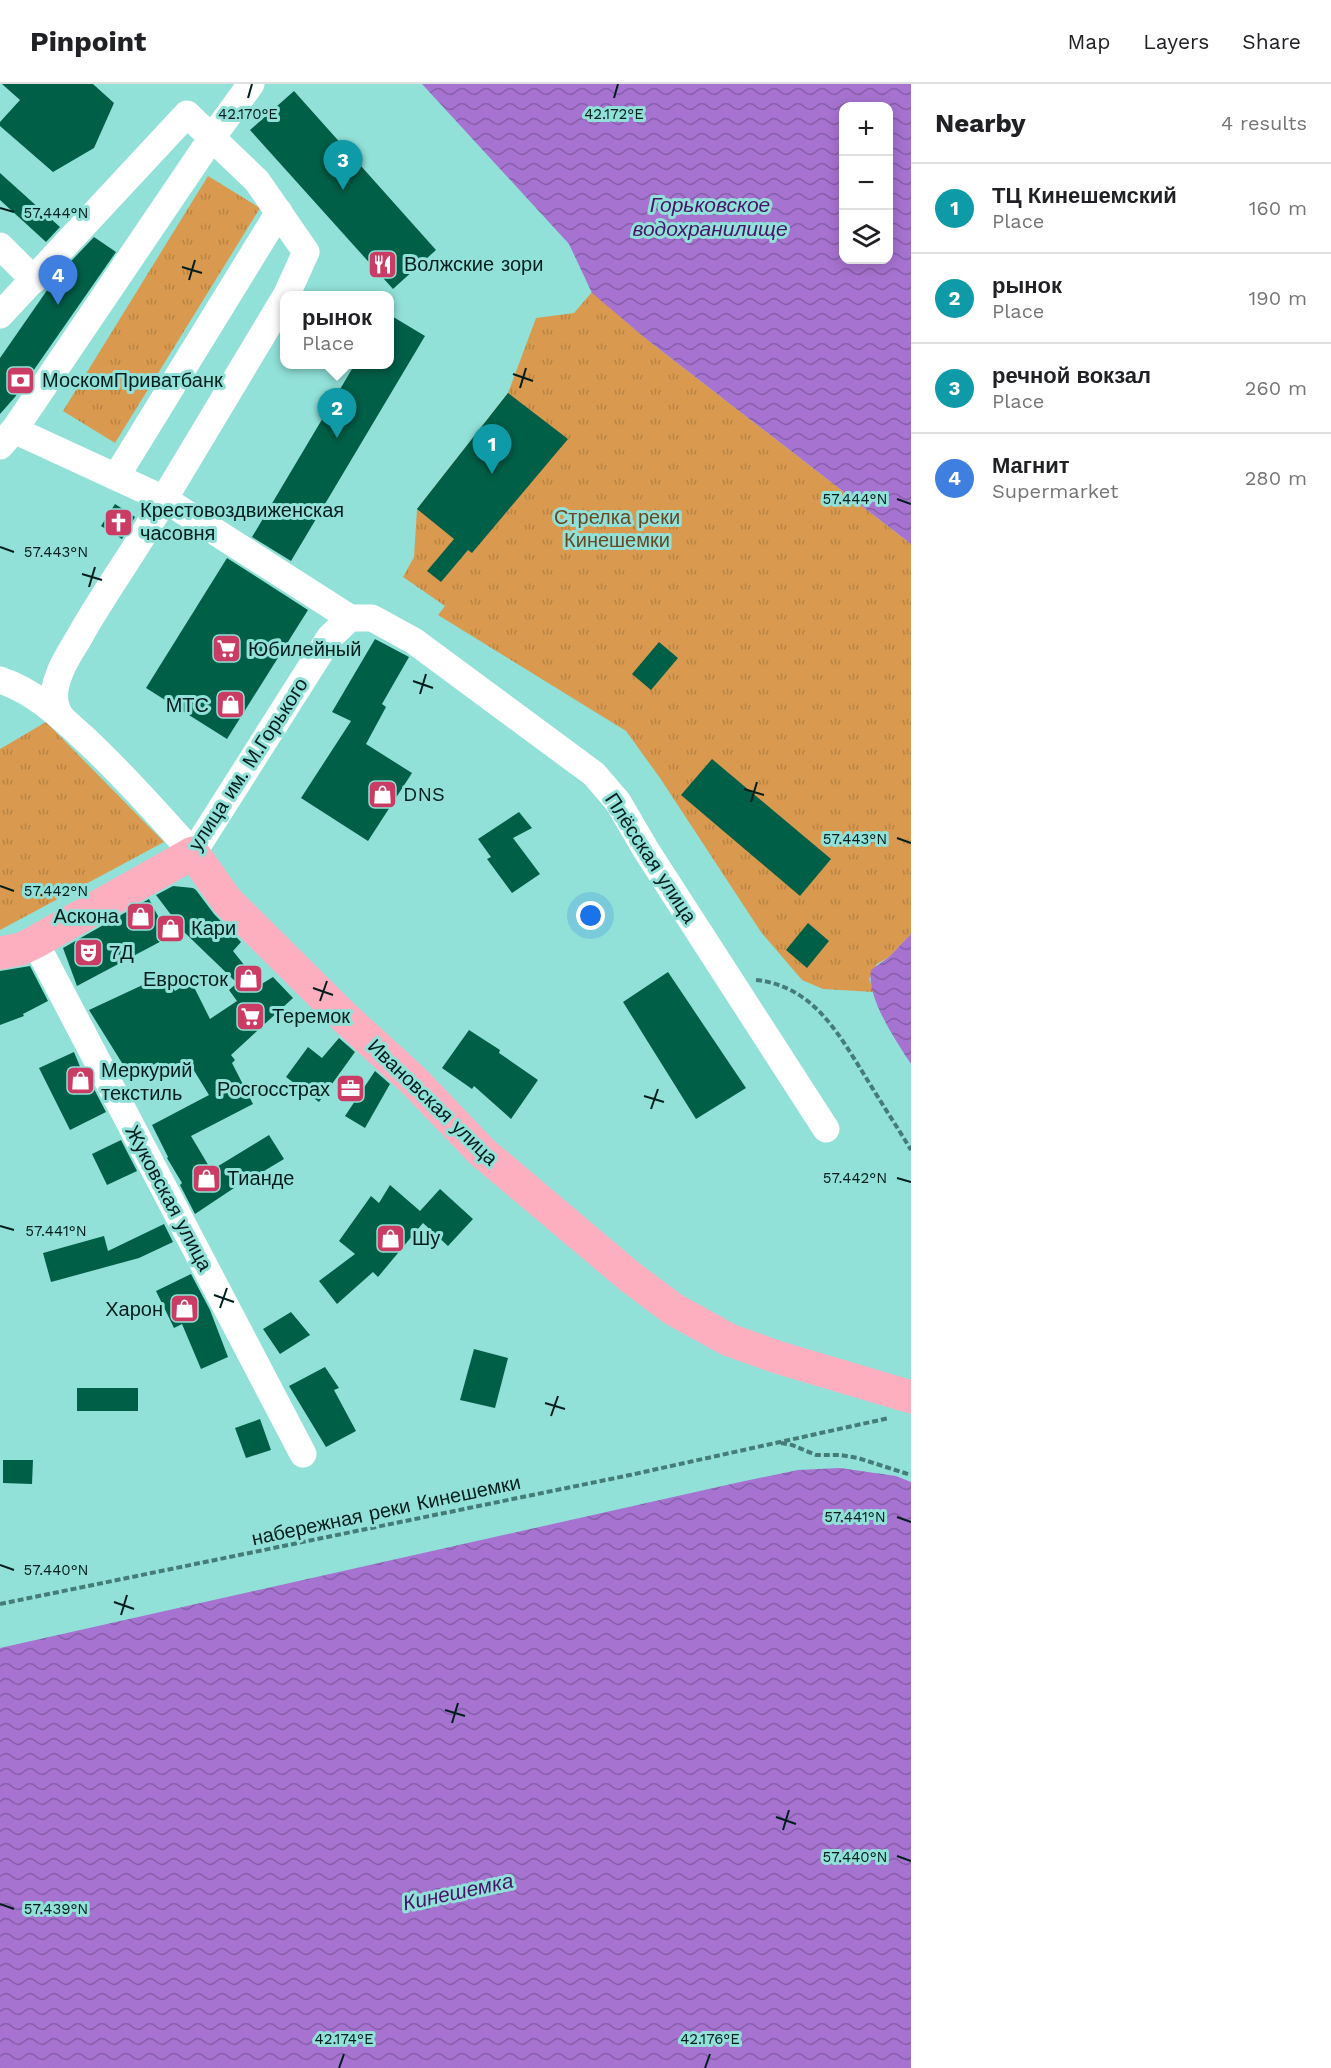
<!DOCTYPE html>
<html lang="en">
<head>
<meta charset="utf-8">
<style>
	body { margin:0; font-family:"Work Sans",sans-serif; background:#f6f6f6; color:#202124 }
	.controls { position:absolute; right:18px; top:18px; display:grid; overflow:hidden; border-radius:12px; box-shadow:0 3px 15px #0003 }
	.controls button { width:54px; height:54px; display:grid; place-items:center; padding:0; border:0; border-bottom:2px solid #e0e0e0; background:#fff; color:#202124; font:30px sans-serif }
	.you { position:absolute; left:591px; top:832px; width:21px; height:21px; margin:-15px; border:4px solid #fff; border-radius:50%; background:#1a73e8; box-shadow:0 0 0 9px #1a73e833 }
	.badge { display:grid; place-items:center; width:39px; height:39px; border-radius:50%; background:#111827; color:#fff; font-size:20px; font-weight:700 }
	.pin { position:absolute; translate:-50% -50px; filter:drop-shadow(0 2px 3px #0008) }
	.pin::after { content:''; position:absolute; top:32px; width:21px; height:18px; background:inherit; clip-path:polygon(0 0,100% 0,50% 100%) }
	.popup { position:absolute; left:280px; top:207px; width:114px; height:78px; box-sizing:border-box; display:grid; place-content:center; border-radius:12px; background:#fff; filter:drop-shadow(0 2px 4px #0005); font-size:20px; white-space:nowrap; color:#757577 }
	.popup b { font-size:22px; color:#202124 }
	.popup::after { content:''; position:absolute; left:50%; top:100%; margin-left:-12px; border:12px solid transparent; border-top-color:#fff }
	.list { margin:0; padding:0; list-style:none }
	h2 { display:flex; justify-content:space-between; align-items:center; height:78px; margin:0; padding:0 24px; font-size:26px }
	h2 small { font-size:20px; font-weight:400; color:#757577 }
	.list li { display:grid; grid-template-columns:39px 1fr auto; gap:18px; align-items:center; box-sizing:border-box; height:90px; padding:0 24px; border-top:2px solid #e0e0e0 }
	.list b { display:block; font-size:22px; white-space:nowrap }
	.list p { margin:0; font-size:20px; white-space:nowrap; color:#757577 }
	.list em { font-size:20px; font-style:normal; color:#757577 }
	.icon { flex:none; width:33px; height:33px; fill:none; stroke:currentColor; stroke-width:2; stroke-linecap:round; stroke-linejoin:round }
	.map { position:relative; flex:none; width:911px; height:1984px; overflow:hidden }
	header { display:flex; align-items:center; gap:36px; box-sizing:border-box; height:84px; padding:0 30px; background:#fff; border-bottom:2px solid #e0e0e0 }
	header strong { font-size:28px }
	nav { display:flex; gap:33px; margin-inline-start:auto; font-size:21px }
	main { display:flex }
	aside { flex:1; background:#fff }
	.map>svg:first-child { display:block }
</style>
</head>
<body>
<header>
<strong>Pinpoint</strong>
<nav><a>Map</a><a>Layers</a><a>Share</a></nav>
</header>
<main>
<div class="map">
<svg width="911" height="1984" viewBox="0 0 911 1984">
	<defs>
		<pattern id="park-tufts" width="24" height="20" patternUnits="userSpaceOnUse" patternTransform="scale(1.5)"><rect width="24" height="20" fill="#d99a50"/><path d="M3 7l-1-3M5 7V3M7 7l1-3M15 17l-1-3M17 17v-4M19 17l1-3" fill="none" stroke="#b88445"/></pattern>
		<pattern id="water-waves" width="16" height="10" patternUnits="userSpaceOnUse" patternTransform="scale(1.5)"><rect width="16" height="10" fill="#a773d1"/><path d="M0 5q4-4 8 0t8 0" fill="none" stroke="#865ea9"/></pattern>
	</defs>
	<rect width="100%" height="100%" fill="#91e1d9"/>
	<!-- park -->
	<g fill="url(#park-tufts)">
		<polygon points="208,92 260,124 115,359 63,327"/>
		<polygon points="592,208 645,254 911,460 911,850 889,873 877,880 869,895 874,908 823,905 802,896 761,848 660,694 626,647 438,531 445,522 403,493 414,473 417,425 508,309 536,234 574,229"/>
		<polygon points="46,638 164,758 0,846 0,665"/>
	</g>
	<!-- water -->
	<g fill="url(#water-waves)" fill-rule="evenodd">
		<path d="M422,0h489v460l-266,-206 -53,-45 -23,-49zM844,22h44v154h-44z"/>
		<path d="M911,850v130c-15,-23 -45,-67 -40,-94l18,-13z"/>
		<polygon points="840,1384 896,1392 911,1398 911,1984 0,1984 0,1564 740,1398 798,1386"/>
	</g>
	<!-- building -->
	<g fill="#005f47">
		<polygon points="2,0 93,0 114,19 94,64 53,88 0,42 0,38 20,16"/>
		<polygon points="294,7 436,166 393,205 250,46"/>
		<polygon points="0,89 60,143 46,158 0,116"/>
		<polygon points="94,153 116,168 15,313 0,330 0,274 57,192"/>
		<polygon points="390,231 425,252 291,477 252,453 355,280 390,280"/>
		<polygon points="508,309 568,355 472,469 468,466 441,498 427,487 454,455 417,425"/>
		<polygon points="115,420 135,433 122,455 101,442"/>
		<polygon points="227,474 308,526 227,655 146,604"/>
		<polygon points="375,555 409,573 382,620 386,623 366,660 412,689 368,757 301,714 351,637 332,628"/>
		<polygon points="659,558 678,574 651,606 632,590"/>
		<polygon points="712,675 831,775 800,812 681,711"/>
		<polygon points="519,728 532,744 513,754 540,790 512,809 487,775 491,773 478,755"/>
		<polygon points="173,802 193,804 196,806 214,830 241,858 233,867 260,901 273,893 293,914 231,971 235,976 232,979 253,1020 191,1052 210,1084 213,1082 215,1084 269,1051 284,1075 244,1099 243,1098 195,1130 180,1101 182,1099 167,1074 168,1073 152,1041 209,1011 190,980 167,991 158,978 132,995 89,926 164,891 175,907 191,897 210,935 237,917 229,906 237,899 184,848 156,811"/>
		<polygon points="149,815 169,853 77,902 63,864"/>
		<polygon points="808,839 829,857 807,884 786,866"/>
		<polygon points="30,882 48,917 23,930 24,932 0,941 0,887"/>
		<polygon points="668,888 746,1004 696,1035 623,918"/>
		<polygon points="469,946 500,966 499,969 538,996 511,1035 474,1002 472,1005 442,984"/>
		<polygon points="339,954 355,968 319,1018 286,993 308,963 322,974"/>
		<polygon points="74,968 90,1007 94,1005 106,1028 70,1046 39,984"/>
		<polygon points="375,987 390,1000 365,1044 345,1032"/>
		<polygon points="121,1056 137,1087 107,1101 92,1070"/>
		<polygon points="390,1101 420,1127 440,1105 473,1135 448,1162 423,1139 378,1193 373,1188 337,1220 319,1197 355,1170 339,1157 371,1112 379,1119"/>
		<polygon points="164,1140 173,1158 139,1174 51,1198 43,1169 104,1152 108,1167"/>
		<polygon points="191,1190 210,1226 228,1273 201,1285 182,1240 174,1244 156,1207"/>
		<polygon points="291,1228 310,1251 280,1270 263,1245"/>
		<polygon points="474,1265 508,1274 495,1324 460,1316"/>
		<polygon points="325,1283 339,1304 334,1306 356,1347 326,1363 289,1302"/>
		<rect x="77" y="1304" width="61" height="23"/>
		<polygon points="260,1335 271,1366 246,1374 235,1344"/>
		<polygon points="3,1376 33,1376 32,1400 3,1399"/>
	</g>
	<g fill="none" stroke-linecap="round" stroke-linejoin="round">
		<!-- path -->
		<g stroke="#467c77" stroke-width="4" stroke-dasharray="6 3" stroke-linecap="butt">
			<path d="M756,896c57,6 82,53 109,96 15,25 31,49 46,74"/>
			<polyline points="781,1359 792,1361 816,1371 840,1371 858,1374 911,1391"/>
			<polyline points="0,1520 630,1391 889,1334"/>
		</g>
		<!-- minor -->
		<g stroke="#fff" stroke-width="27">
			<polyline points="0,162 34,196"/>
			<polyline points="0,231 187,30 257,97 306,168 286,212"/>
			<polyline points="14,346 164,415 350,534"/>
			<polyline points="0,362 14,346 211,55 251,0"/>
			<polyline points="116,393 279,128"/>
			<polyline points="350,534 372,534 414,557 594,690 618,718 646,766 826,1045"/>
			<path d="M0,596c34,11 60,36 86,60 38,36 72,74 107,113l137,-216 20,-19"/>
			<path d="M62,634c-10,-13 -9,-28 -3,-43 5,-15 15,-28 22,-41 26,-46 58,-88 83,-135l120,-200"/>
			<polyline points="35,858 303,1370"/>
		</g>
		<!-- major -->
		<polyline stroke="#fdafbf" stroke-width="33" points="0,869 21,865 35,858 193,769 227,817 343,932 414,997 482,1068 629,1192 673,1225 729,1256 780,1274 911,1313"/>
	</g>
	<!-- ticks -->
	<path fill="none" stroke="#001e1c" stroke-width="2" d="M248,14l4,-14M614,14l4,-14M0,124l14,4M182,183l20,6M189,196l6,-20M513,290l20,7M520,304l6,-20M897,415l14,5M0,463l14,5M82,490l20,6M89,503l6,-20M413,597l20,7M420,610l6,-20M744,705l20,6M751,718l6,-20M897,754l14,5M0,802l14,5M313,904l20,7M320,917l7,-20M644,1012l20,6M651,1025l7,-20M897,1094l14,4M0,1142l14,4M214,1211l20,7M220,1224l7,-20M545,1319l20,6M551,1332l7,-20M897,1433l14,5M0,1481l14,5M114,1518l20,7M121,1531l6,-20M445,1626l20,6M452,1639l6,-20M776,1733l20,7M783,1746l6,-20M897,1772l14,5M0,1820l14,5M339,1984l5,-14M705,1984l5,-14"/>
	<!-- icons -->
	<defs>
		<symbol id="restaurant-square" viewBox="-11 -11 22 22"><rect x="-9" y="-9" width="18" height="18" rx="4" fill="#cb3c64" stroke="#91e1d9"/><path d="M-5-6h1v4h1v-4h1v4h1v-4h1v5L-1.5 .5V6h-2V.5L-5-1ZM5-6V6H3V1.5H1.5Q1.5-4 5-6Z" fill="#fff"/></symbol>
		<symbol id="bank-square" viewBox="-11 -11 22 22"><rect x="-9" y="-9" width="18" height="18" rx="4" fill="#cb3c64" stroke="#91e1d9"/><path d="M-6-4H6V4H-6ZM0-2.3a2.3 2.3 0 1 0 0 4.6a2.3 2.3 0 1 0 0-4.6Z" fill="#fff"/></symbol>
		<symbol id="church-square" viewBox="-11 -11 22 22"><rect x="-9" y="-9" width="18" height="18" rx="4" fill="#cb3c64" stroke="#91e1d9"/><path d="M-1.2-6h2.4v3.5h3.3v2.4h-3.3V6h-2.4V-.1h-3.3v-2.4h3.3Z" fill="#fff"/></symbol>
		<symbol id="supermarket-square" viewBox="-11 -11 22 22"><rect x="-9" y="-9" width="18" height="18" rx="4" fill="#cb3c64" stroke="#91e1d9"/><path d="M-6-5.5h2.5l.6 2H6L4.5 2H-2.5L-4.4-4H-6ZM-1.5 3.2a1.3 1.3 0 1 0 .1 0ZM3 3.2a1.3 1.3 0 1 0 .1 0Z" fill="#fff"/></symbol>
		<symbol id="shop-square" viewBox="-11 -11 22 22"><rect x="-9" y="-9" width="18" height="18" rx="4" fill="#cb3c64" stroke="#91e1d9"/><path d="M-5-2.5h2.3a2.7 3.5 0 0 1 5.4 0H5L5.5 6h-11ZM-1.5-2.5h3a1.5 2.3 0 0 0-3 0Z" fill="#fff"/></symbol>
		<symbol id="theatre-square" viewBox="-11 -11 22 22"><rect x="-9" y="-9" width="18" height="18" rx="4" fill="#cb3c64" stroke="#91e1d9"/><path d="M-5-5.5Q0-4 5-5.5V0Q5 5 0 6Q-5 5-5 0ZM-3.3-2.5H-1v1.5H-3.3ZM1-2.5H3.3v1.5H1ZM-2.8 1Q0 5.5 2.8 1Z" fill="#fff"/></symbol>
		<symbol id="office-square" viewBox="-11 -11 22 22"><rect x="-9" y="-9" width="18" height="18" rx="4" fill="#cb3c64" stroke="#91e1d9"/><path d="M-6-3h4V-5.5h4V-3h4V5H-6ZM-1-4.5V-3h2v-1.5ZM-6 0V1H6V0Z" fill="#fff"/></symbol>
	</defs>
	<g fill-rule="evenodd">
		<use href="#restaurant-square" x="366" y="164" width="33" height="33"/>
		<use href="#bank-square" x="4" y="280" width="33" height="33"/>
		<use href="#church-square" x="102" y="422" width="33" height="33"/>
		<use href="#supermarket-square" x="210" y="548" width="33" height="33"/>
		<use href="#shop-square" x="214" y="604" width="33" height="33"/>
		<use href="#shop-square" x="366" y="694" width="33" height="33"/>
		<use href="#shop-square" x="124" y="816" width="33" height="33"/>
		<use href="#shop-square" x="154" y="828" width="33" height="33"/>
		<use href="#theatre-square" x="72" y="852" width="33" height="33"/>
		<use href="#shop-square" x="232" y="878" width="33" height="33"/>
		<use href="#supermarket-square" x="234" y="916" width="33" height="33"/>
		<use href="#shop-square" x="64" y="980" width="33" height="33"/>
		<use href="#office-square" x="334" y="988" width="33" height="33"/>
		<use href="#shop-square" x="190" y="1078" width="33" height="33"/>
		<use href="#shop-square" x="374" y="1138" width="33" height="33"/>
		<use href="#shop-square" x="168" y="1208" width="33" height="33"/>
	</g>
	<g text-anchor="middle" stroke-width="6" stroke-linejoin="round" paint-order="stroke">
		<!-- poi labels -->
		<g font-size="20" fill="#001e1c" stroke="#91e1d9" text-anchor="start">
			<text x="404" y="187">Волжские зори</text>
			<text x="42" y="303">МоскомПриватбанк</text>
			<text x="140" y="433">Крестовоздвиженская<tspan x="140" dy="23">часовня</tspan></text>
			<text x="248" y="572">Юбилейный</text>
			<text x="209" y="628" text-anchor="end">МТС</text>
			<text x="403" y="717">DNS</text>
			<text x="119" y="839" text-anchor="end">Аскона</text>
			<text x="191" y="851">Кари</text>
			<text x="109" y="875">7Д</text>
			<text x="228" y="902" text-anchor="end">Евросток</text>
			<text x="272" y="939">Теремок</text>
			<text x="101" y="993">Меркурий<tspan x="101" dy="23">текстиль</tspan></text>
			<text x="330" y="1012" text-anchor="end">Росгосстрах</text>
			<text x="227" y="1101">Тианде</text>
			<text x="412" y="1161">Шу</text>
			<text x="163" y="1232" text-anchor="end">Харон</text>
		</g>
		<!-- park labels -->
		<g font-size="20" fill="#694821" stroke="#91e1d9">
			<text x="617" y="440">Стрелка реки<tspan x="617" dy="23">Кинешемки</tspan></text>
		</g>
		<!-- street labels -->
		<g font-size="20" fill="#001e1c" stroke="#91e1d9">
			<text transform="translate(248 680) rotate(-57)" y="7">улица им. М.Горького</text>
			<text transform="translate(651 774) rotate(57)" y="7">Плёсская улица</text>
			<text transform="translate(433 1018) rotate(44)" y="7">Ивановская улица</text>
			<text transform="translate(169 1114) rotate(62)" y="7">Жуковская улица</text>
			<text transform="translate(386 1426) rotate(-12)" y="7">набережная реки Кинешемки</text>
		</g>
		<!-- water labels -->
		<g font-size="21" font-style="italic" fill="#481369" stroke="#91e1d9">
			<text x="710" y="128">Горьковское<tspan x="710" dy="24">водохранилище</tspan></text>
			<text transform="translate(458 1808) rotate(-12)" y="7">Кинешемка</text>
		</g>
	</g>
	<g font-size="15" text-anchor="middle" fill="#001e1c" stroke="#91e1d9" stroke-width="6" stroke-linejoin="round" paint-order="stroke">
		<text x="248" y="35">42.170°E</text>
		<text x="614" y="35">42.172°E</text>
		<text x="56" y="134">57.444°N</text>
		<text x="855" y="420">57.444°N</text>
		<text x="56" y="473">57.443°N</text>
		<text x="855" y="760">57.443°N</text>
		<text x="56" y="812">57.442°N</text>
		<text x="855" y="1099">57.442°N</text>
		<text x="56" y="1152">57.441°N</text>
		<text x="855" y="1438">57.441°N</text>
		<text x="56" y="1491">57.440°N</text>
		<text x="855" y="1778">57.440°N</text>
		<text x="56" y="1830">57.439°N</text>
		<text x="344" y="1960">42.174°E</text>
		<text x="710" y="1960">42.176°E</text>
	</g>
</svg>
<div class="controls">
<button>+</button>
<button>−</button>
<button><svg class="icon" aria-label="layers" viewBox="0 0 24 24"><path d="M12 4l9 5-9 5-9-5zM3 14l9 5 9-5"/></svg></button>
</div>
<div class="you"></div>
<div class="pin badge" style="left:492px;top:390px;background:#0f9aa8">1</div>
<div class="pin badge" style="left:337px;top:354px;background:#0f9aa8">2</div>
<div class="popup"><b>рынок</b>Place</div>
<div class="pin badge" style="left:343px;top:106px;background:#0f9aa8">3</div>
<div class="pin badge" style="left:58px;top:221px;background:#3f7fe0">4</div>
</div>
<aside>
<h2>Nearby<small>4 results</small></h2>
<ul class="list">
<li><span class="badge" style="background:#0f9aa8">1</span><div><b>ТЦ Кинешемский</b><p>Place</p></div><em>160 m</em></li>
<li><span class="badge" style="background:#0f9aa8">2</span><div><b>рынок</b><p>Place</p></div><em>190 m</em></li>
<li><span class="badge" style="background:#0f9aa8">3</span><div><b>речной вокзал</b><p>Place</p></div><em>260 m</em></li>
<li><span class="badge" style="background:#3f7fe0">4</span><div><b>Магнит</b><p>Supermarket</p></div><em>280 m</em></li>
</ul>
</aside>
</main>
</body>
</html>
